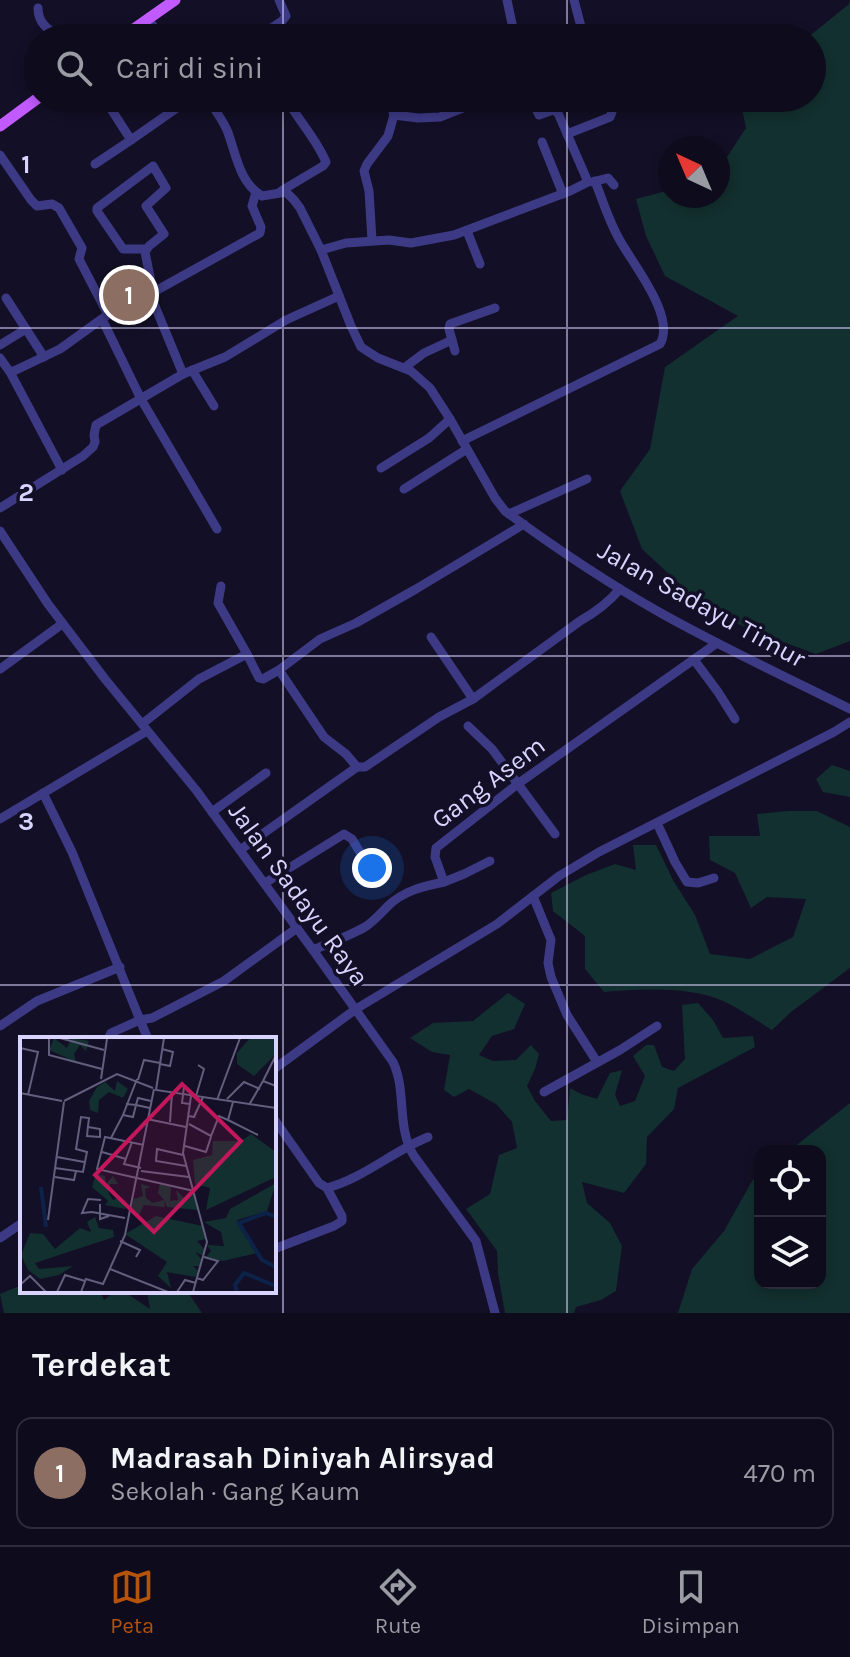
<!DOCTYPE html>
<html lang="id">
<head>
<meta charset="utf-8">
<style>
	body { margin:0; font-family:Karla,sans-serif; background:#1c1929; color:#f1f3f6 }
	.controls { position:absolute; right:24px; bottom:24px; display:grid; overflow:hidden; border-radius:16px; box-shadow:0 4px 12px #0003 }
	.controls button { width:72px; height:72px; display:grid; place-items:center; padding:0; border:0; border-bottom:2px solid #2e2b3b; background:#0e0b1c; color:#f1f3f6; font:40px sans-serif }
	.compass { position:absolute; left:658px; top:136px; width:72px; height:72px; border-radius:50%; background:#0e0b1c; box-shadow:0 4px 12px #0003; rotate:316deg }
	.you { position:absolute; left:372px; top:868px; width:28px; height:28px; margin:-20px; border:6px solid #fff; border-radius:50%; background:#1a73e8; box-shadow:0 0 0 12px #1a73e833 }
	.badge { display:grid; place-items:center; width:52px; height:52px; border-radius:50%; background:#b45309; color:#fff; font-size:26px; font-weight:700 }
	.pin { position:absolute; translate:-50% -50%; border:4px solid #fff; box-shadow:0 2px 8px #0006 }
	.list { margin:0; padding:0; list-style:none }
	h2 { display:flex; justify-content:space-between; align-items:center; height:104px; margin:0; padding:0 32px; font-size:34px }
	h2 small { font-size:26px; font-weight:400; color:#9b9ba3 }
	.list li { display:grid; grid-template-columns:52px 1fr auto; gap:24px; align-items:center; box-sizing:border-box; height:112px; margin:0 16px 16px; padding:0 16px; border:2px solid #2e2b3b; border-radius:16px }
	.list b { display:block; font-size:30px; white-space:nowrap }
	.list p { margin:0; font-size:26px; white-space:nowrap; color:#9b9ba3 }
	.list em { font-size:26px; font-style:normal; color:#9b9ba3 }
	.icon { flex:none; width:44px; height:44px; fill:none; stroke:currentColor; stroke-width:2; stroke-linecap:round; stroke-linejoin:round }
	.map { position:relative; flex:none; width:850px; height:1313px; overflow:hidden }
	.search { position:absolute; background:#0e0b1c; box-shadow:0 4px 12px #0003; left:24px; right:24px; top:24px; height:88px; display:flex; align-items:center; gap:20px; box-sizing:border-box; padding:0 28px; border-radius:44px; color:#9b9ba3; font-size:30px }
	.sheet { height:232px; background:#0e0b1c }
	nav { display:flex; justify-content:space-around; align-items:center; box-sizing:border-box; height:112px; border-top:2px solid #2e2b3b; background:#0e0b1c; font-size:22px; color:#9b9ba3 }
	nav a { display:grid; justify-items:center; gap:4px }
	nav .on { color:#b45309 }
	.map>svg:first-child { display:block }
</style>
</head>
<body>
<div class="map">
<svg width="850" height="1313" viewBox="0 0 850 1313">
	<rect width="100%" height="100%" fill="#130f26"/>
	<!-- green -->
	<g fill="#12302f">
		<polygon points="850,0 850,641 816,654 766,636 710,612 642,549 620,491 650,449 665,367 738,316 665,276 646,236 636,199 670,190 670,196 718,196 718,167 723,163 746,128 740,98 812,98 812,38 807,38 849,4"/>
		<polygon points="832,765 850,771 850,797 823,792 816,779"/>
		<path d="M788,811h29l33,16v141l-59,44 -19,18c-16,-10 -32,-21 -49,-29 -32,-15 -85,-12 -119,-9l-19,-23v-33l-32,-25 -2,-18 35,-18 29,-11 21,6 -3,-25h23l17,35 22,35 15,39 40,5 43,-22 13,-38 -39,-2 -16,11 -16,-35 -25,-13 -1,-24h51l-3,-22z"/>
		<polygon points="508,993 525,1004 514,1029 492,1036 479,1055 493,1061 516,1060 531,1045 539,1054 535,1069 527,1086 535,1101 551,1121 567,1120 570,1088 581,1094 597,1099 610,1073 622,1070 615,1095 620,1106 635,1101 645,1076 633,1056 646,1045 654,1045 662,1067 674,1071 685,1059 682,1005 698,1003 713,1020 723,1038 753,1036 755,1047 678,1088 674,1109 647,1137 646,1164 624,1193 582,1182 587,1203 610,1223 622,1246 616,1291 601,1300 576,1307 574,1313 505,1313 498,1274 497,1251 466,1209 490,1194 499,1155 517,1148 512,1122 496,1104 469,1089 454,1097 444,1090 450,1055 432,1052 410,1038 433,1023 473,1021"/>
		<polygon points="850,1103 850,1313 678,1313 692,1269 724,1231 752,1181 760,1174 760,1283 820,1283 820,1151 789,1151"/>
		<polygon points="17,1287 22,1288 22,1291 32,1291 42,1294 44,1291 100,1291 104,1300 116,1291 123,1291 150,1309 147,1291 187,1291 202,1313 4,1313 0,1294"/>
	</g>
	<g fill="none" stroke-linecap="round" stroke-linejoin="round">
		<!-- minor -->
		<g stroke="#3d3a85" stroke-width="9">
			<polyline points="507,0 515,38"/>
			<polyline points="574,0 584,38"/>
			<path d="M38,8c0,16 11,22 23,30"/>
			<polyline points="148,19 162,38"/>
			<polyline points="266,38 267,31 282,21 286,16 279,0"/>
			<polyline points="104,98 131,140 191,98"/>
			<path d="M207,98c7,10 15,21 20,32 9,23 12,53 35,66l24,-4 8,8 6,8 21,42 30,76 10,21 17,11 33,13 19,17 20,31 45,79 10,13c49,36 101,71 154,101 62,35 127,65 191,97"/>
			<polyline points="394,115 418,118 440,117 488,98"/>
			<polyline points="567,134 610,117 612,112 608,98"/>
			<polyline points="542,142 563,194"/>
			<polyline points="0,155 31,200 37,206 52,204 59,208 82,248 79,259 108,315 150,294 183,374"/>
			<polyline points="95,164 131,140"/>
			<polyline points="592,182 608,178 614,185"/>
			<path d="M281,191l42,-25 3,-4c-10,-24 -28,-42 -40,-64"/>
			<polyline points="467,231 480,264"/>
			<polyline points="372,240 369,191 364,171 367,164 388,136 394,115 389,98"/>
			<polyline points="147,249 123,249 97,211 97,208 153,166 166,188 146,206 164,234 149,246 145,252 151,282 150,294"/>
			<polyline points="321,250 346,243 389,240 411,243 454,235 570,191 588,182 558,113 553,110 539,115 531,98"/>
			<polyline points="150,294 260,233 261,227 252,206 256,192"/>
			<polyline points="6,298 44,357"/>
			<polyline points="102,319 141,399 217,529"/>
			<polyline points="0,345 26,329"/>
			<polyline points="455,351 449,329 450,324 495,308"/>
			<polyline points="0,358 10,372 16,370 60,349 106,316"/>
			<polyline points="404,368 424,353 452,340"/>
			<polyline points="192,370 214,406"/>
			<polyline points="10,372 62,470"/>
			<path d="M462,441l198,-97c17,-29 -31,-84 -43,-109 -9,-17 -15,-36 -22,-54"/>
			<polyline points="381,468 429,438 450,419"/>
			<polyline points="404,489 467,449"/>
			<polyline points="0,508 83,456 93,447 95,442 94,435 96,425 183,374 225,357 286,320 339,296"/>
			<polyline points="509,514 587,479"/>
			<path d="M524,524l-108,65 -60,34 -36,16 -41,31 45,67 22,17 11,13h8l74,-50 34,-18 107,-78c16,-9 28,-18 40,-32"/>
			<path d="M0,531l48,73 57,75 91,111 117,160 80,112c14,29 3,65 21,94l62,85 19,72"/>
			<polyline points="221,586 218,603 247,654"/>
			<polyline points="431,637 473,699"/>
			<polyline points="695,661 718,692 735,719"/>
			<polyline points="0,669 62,624"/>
			<polyline points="142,724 199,679 247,654 259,678 263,679 279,670"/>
			<polyline points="468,726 492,749 555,834"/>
			<polyline points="43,793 72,852 140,1020 152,1018 224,981 297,928"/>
			<polyline points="212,812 266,773"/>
			<polyline points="0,819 147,731"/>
			<polyline points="657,823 675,862 687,882 698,883 714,878"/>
			<polyline points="240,850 357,767"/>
			<polyline points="444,882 464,874 490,861"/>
			<polyline points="265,883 344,834 352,839 374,876"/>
			<polyline points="533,896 551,940 548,963 551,977 567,1015 597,1062"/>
			<path d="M313,950c17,-7 36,-14 52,-23 9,-6 15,-13 23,-21 15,-15 36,-20 56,-24l-9,-25 1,-9 83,-65 198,-140"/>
			<polyline points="0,1026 37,1001 120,967"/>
			<polyline points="108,1039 111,1033 140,1020 148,1039"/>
			<polyline points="274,1069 356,1009 497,924 559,876 599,852 834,732 850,722"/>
			<polyline points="544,1092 620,1050 657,1026"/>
			<path d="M274,1119l45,64 8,5c37,-10 66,-37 101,-51"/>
			<polyline points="0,1238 22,1223"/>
			<polyline points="274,1249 334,1226 342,1221 342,1216 327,1188"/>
		</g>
		<!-- major -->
		<g stroke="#c25bff" stroke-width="11">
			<polyline points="121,38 175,0"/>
			<polyline points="0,126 38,98"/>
		</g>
	</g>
	<!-- grid -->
	<path fill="none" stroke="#d9d4ff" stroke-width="2" stroke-opacity="0.55" d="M283,0v38M567,0v38M283,98v1215M567,98v1215M0,328h850M0,656h850M0,985h850"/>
	<g text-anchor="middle" stroke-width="7" stroke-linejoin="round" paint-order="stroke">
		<!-- street labels -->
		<g font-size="26" fill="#d9d4ff" stroke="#130f26">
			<text transform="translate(702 604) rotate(29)" y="9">Jalan Sadayu Timur</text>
			<text transform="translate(488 782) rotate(-37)" y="9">Gang Asem</text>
			<text transform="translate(299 894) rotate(54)" y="9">Jalan Sadayu Raya</text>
		</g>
	</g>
	<!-- overview -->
	<g transform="translate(20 1037)">
		<rect width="256" height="256" fill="#130f26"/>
		<path d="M34,1l13,10 4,-10 18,3 -3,10 -6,-6 -6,9 2,8 -27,-12zM230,1h26v16l-22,22 -17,-12v-11zM97,44l11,8 -5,9 -14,-6 -10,8 -1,13 -8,-3 -1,-9 8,-14 8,-5 10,9zM231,97l25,18v25l-70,33 4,-22 -15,-4 -2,-24 19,-5 1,-14h28zM76,137l9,2 1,8 7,-8 5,8h-8l-2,8 5,8 6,-3 7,12 -21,-4 3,-4 -16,-14zM256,146l-9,28 -30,9 20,33 -34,8 -17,-4 5,-6 -4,-6 17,1 -3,-14 -17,-10 22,-4 4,-9zM121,147l10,3 -6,2 1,9 7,5 11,-3 -6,-7 2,-9 11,3 -1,14 8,-1 -2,-10 11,11v-8l7,2 4,15 -31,-3 -3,-7 1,7 -21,-2 -5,10 -8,-3 3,-13 9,-3zM136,179l47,10 3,13 -9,2 8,9 -1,6 -9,-4 7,8 -1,6h-8l6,6 -4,5 -28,-5 4,16 -13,-12 9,-14 -42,-28zM75,180l4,11 14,2 1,7 -79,26 4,6 34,-3 -14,9 -19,4 -12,-9 -7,-15 9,-22 13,1 12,15 25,-21 11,4 -4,-10z" fill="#12302f"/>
		<path fill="none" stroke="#0c2248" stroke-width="4" d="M21,150l5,40M256,180l-10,-4 -27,10 23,37 14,7M217,255l-2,-7 9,-12 32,13"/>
		<path fill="none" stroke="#625e7d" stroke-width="2" d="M29,1v17l53,14M40,1l44,12M144,1l-8,52 120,18M0,11l18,4 -10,43M140,27l10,2 3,-14 -11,-3M81,42l6,-40M117,42l-14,36 10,2 3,-12 14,3M118,43l6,-20 16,3M243,44l13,-26M164,50l-2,16 8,1M0,56l42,8M171,59l-8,57 24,89 -14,50M176,59l8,-27 -6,-4M207,62l17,-17 16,7M197,63l23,-62M44,64l53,-27 36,14M106,67l10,1 2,-7 13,3M229,68l14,-24 13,5M169,79l5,1 9,-20M127,82l39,8M208,83l30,15M150,85l2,-29M169,87l22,12 8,-20 9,4 5,-18M91,101l12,-23M112,105l-8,22 17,4M124,108l-39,-8 -8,32 97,22M165,109l21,6 5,-15M82,115l24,7M163,118l-26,-6 -1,12 30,5M37,120l27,5M35,131l28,4 4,-20 -11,-3 5,-32 8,1 -1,8 -1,10 13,1v-8l-12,-2M121,134l48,6M35,140l19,3 2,-9M80,167v15l9,-3M72,175l-10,1 6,-14 13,1M72,175l33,6M28,183l16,-118M100,204l20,9 -4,7M90,232l58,23M177,241l6,2 15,-19 -14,-4M0,248l10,-9 16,16M37,255l8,-17 20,6M61,255l5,-13 17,5 22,-49 29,-146M157,255l8,-12 11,3"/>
		<path fill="#c2185b" fill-opacity="0.15" stroke="#c2185b" stroke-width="4" d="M162,47l59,57 -87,91 -59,-57z"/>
		<rect width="256" height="256" fill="none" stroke="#d9d4ff" stroke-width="4"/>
	</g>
	<g font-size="26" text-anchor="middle" font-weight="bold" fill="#d9d4ff" stroke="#130f26" stroke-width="7" stroke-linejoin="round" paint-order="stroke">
		<text x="26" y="173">1</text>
		<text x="26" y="501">2</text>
		<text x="26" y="830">3</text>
	</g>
</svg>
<div class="controls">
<button><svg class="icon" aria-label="locate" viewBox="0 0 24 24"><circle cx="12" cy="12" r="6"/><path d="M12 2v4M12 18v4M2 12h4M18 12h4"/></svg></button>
<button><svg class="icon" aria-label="layers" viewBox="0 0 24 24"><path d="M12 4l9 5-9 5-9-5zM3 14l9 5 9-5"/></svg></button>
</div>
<svg class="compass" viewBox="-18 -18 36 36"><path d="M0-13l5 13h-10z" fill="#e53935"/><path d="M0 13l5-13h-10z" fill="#9b9ba3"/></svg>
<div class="you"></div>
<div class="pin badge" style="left:129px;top:295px;background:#8d6e63">1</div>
<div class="search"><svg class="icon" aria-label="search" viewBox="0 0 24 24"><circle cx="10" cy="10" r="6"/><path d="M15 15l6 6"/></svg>Cari di sini</div>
</div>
<section class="sheet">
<h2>Terdekat<small></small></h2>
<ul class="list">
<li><span class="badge" style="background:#8d6e63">1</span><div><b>Madrasah Diniyah Alirsyad</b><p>Sekolah · Gang Kaum</p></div><em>470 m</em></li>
</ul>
</section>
<nav>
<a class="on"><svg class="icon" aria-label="map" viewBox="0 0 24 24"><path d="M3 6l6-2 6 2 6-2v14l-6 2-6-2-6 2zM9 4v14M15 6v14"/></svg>Peta</a>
<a><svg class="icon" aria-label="directions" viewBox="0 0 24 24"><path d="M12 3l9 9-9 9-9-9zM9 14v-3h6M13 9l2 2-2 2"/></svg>Rute</a>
<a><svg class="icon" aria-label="saved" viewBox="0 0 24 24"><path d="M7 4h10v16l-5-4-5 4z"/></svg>Disimpan</a>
</nav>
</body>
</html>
